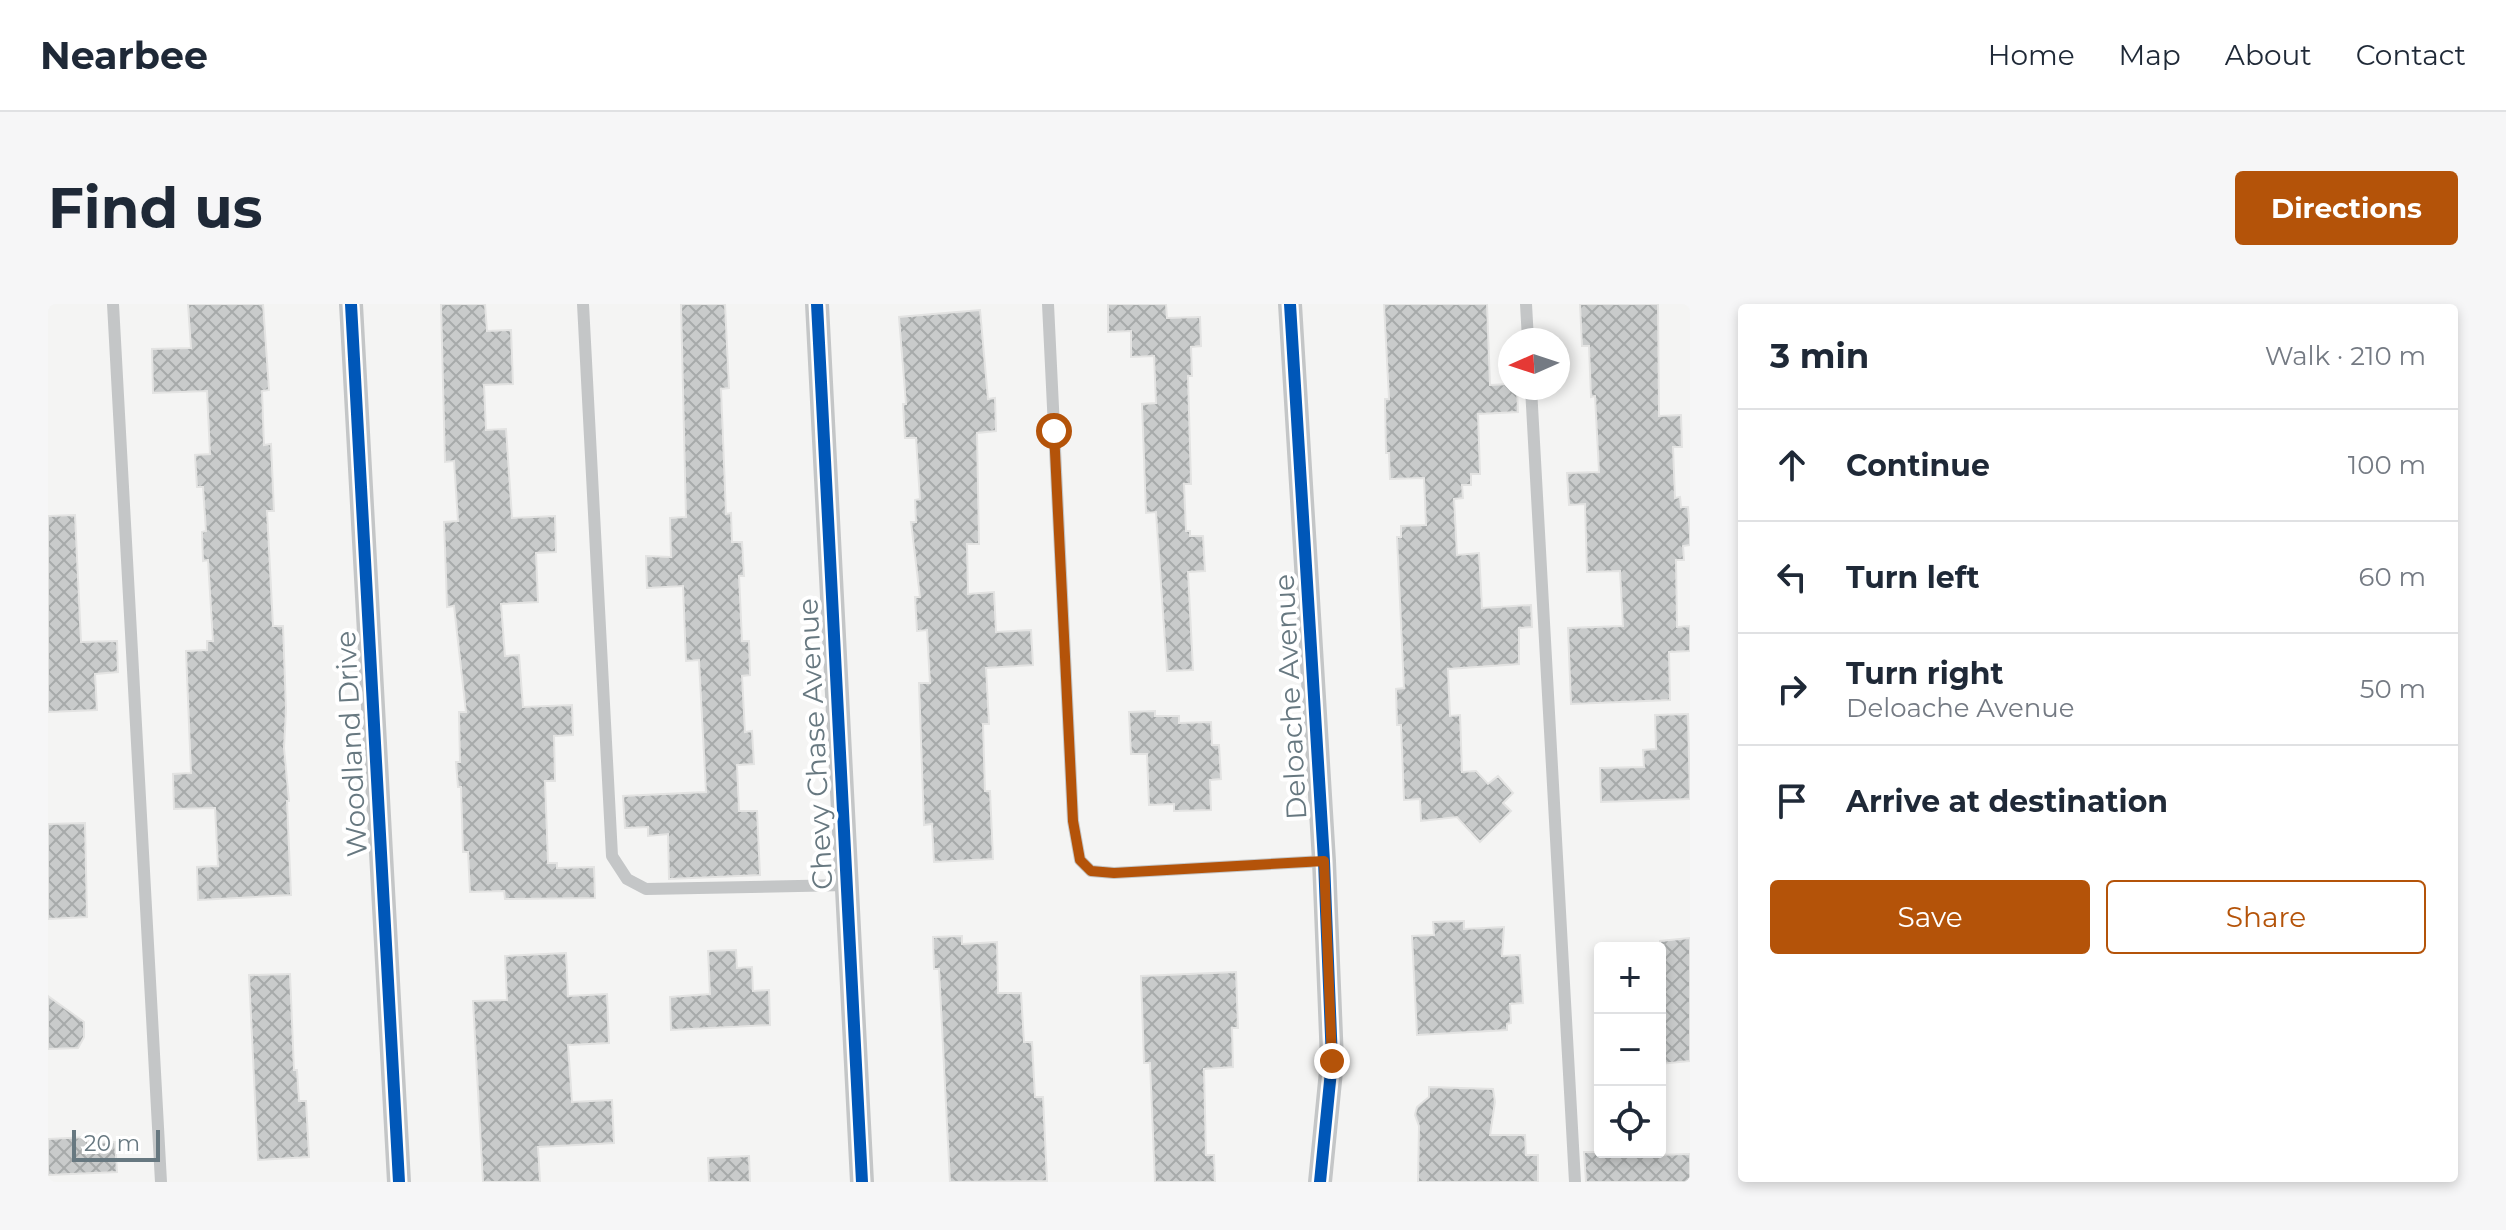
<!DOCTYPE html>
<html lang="en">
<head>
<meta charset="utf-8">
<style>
	body { margin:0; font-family:Montserrat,sans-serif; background:#f6f6f7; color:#1f2937 }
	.controls { position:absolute; right:24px; bottom:24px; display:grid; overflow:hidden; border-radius:8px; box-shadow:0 4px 12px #0003 }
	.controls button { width:72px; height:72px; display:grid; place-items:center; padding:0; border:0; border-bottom:2px solid #e0e1e3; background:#fff; color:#1f2937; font:40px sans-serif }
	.compass { position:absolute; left:1450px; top:24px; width:72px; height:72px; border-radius:50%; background:#fff; box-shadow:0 4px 12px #0003; rotate:267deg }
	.scale { position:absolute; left:24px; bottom:20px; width:88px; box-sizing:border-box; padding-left:8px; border:4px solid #677880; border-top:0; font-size:22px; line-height:28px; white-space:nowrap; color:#677880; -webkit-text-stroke:6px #fff; paint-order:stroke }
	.stop { position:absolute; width:24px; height:24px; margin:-18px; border:6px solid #b45309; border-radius:50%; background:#fff }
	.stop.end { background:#b45309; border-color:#fff; box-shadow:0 2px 8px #0008 }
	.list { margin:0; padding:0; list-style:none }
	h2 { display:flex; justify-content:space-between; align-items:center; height:104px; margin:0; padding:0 32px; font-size:34px }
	h2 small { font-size:26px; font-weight:400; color:#747a83 }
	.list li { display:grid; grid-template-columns:52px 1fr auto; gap:24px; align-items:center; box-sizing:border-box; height:112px; padding:0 32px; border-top:2px solid #e0e1e3 }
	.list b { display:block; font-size:30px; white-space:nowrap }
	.list p { margin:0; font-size:26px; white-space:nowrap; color:#747a83 }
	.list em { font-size:26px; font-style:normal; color:#747a83 }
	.actions { display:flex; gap:16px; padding:24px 32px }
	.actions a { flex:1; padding:18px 0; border:2px solid #b45309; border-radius:8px; text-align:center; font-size:28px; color:#b45309 }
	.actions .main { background:#b45309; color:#fff }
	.icon { flex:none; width:44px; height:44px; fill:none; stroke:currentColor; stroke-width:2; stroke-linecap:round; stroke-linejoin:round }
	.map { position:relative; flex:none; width:1642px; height:878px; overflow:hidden; border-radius:8px }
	header { display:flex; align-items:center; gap:48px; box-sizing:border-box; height:112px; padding:0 40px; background:#fff; border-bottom:2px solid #e0e1e3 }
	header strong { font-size:38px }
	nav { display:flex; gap:44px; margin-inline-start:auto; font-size:28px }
	.intro { display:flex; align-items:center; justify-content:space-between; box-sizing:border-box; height:192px; padding:0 48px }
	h1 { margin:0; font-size:56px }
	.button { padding:20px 36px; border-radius:8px; background:#b45309; color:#fff; font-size:28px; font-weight:700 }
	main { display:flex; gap:48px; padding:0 48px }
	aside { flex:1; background:#fff; border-radius:8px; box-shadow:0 4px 12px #0003 }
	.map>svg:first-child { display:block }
</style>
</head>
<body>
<header>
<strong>Nearbee</strong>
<nav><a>Home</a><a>Map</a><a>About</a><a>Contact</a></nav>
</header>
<div class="intro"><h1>Find us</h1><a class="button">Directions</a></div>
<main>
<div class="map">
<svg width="1642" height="878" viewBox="0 0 1642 878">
	<defs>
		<pattern id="building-cross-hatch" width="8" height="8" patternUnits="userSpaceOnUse" patternTransform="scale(2)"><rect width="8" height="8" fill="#c9cbcb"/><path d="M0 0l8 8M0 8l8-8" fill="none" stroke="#a7aaaa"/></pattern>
	</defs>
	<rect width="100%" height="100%" fill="#f4f4f3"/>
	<!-- building -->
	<g fill="url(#building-cross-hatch)" stroke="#e3e3e2" stroke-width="2">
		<polygon points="140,0 215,0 221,86 214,87 216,141 223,140 226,207 219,207 225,322 235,322 238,406 236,444 241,497 239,497 243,591 150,596 149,563 170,562 167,504 126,505 125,470 143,469 138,347 159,346 159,337 165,337 160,256 155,257 154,228 158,227 155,183 149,183 147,151 162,150 159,87 105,89 104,45 143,44"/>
		<polygon points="393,0 437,0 439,27 463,26 465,80 436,81 438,126 458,125 464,214 507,212 508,248 488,249 490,298 453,300 457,352 471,351 475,403 524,401 525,431 506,432 507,477 497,477 500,559 509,559 509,564 546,563 547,594 457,595 456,587 422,588 420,548 415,548 413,483 410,483 408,458 412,458 411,408 418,408 406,302 399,303 398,272 396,218 410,217 406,157 397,158"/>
		<polygon points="633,0 677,0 681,84 673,85 678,210 683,209 684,238 694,238 696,272 691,272 694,337 701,337 702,371 694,372 697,428 704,427 706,460 689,461 691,507 709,507 712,571 621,575 620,530 600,532 600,523 577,524 575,492 658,488 651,356 638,357 635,282 599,284 598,252 623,253 622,214 638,213"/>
		<polygon points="1060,0 1118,0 1119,14 1152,13 1153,42 1143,43 1144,72 1140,72 1143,180 1136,180 1138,227 1142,227 1142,232 1155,232 1157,267 1140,268 1145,366 1119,367 1108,208 1098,209 1094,100 1108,99 1106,52 1083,53 1083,27 1060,28"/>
		<polygon points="1336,0 1439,0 1442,81 1462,80 1462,84 1469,84 1470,108 1430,110 1432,170 1423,170 1423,181 1414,181 1415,194 1406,195 1409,251 1431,249 1434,304 1483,301 1484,323 1471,324 1471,360 1400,365 1402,412 1412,411 1414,468 1428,467 1440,480 1450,472 1465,489 1455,499 1463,507 1432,538 1409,513 1373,517 1372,495 1356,496 1353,421 1349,421 1348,385 1356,384 1349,233 1353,233 1353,222 1378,221 1376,174 1342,175 1341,149 1338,149 1337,95 1341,95"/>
		<polygon points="1532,0 1610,0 1611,112 1633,111 1634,143 1625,143 1627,194 1632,193 1633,203 1640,203 1642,230 1642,241 1635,242 1636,256 1628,256 1629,323 1642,322 1642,347 1621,348 1622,396 1523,400 1520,324 1575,322 1572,267 1539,268 1537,200 1521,201 1519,169 1551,168 1547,92 1543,93 1541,42 1534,42"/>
		<polygon points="932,6 940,95 947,94 948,127 929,129 931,240 919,240 920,290 946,288 948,328 983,326 985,361 938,364 941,420 935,420 937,487 942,487 945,555 886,558 884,520 876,521 871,379 882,379 879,326 869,327 867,293 872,293 863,218 868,218 867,196 872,195 868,134 857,134 855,100 858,100 851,13"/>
		<polygon points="27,211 33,338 69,337 70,368 47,370 49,406 0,408 0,212"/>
		<polygon points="1107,407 1107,412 1131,412 1131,419 1163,418 1164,441 1171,441 1173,475 1162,476 1163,506 1126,507 1126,500 1101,501 1099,450 1083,450 1081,408"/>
		<polygon points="1640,410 1642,495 1553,498 1552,464 1596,463 1595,446 1608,445 1607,411"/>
		<polygon points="37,519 39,613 0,615 0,520"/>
		<polygon points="1416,617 1416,625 1456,623 1454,652 1472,651 1475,699 1462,700 1463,719 1459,720 1459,726 1369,731 1364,632 1386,631 1385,618"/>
		<polygon points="914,632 914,640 949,638 950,689 973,689 976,738 984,738 987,793 995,793 999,877 902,878 891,665 886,665 885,633"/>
		<polygon points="1642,634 1642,757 1612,760 1612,637"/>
		<polygon points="688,646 689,664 704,663 705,687 721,686 722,721 623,726 622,693 662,690 660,647"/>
		<polygon points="518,649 520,692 559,690 561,739 520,741 524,798 564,796 566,839 490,843 492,878 435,878 425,697 459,696 457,652"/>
		<polygon points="1188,668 1190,724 1184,724 1185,763 1156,765 1158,851 1166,851 1167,878 1107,878 1102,759 1096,759 1093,672"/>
		<polygon points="242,670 246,766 249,766 251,797 258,797 261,853 210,856 201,671"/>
		<polygon points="0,692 36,718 36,733 30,744 0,745"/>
		<polygon points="1381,783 1445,785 1447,798 1442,831 1477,831 1478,851 1490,851 1490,878 1370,878 1371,822 1367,811 1369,803 1381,793"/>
		<polygon points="40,833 40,839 67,838 69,868 0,871 0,835"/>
		<polygon points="1536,848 1571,848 1571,852 1642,850 1642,878 1538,878"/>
		<polygon points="701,852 702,878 661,878 660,854"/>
	</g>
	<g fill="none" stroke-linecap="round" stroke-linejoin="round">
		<!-- service -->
		<g stroke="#c4c6c7" stroke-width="12">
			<polyline points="65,0 113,878"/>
			<polyline points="535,0 564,552 579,575 598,585 799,581"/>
			<polyline points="1000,0 1025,517 1032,556 1043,567 1066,569 1276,557"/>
			<polyline points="1478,0 1480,36"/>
			<polyline points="1483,84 1527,878"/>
		</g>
		<!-- minor -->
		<g stroke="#c4c6c7" stroke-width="24">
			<polyline points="303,0 351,878"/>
			<polyline points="769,0 814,878"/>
			<polyline points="1242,0 1276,557 1284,757 1272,878"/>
		</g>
		<defs>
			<g id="cycleway">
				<polyline points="303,0 351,878"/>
				<polyline points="769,0 814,878"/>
				<polyline points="1242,0 1276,557 1284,757 1272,878"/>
			</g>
		</defs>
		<!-- cycleway casing -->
		<use href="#cycleway" stroke="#fff" stroke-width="17"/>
		<!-- cycleway -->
		<use href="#cycleway" stroke="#0057b8" stroke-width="12"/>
	</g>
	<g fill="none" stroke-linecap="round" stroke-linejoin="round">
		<!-- route -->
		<polyline stroke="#b45309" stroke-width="10" points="1006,127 1025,517 1032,556 1043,567 1066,569 1276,557 1284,757"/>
	</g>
	<g text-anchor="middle" stroke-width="8" stroke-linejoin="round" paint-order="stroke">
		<!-- street labels -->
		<g font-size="28" fill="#677880" stroke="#fff">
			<text transform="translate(1242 393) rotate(-93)" y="10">Deloache Avenue</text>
			<text transform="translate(303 440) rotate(-93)" y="10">Woodland Drive</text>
			<text transform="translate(767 440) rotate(-93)" y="10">Chevy Chase Avenue</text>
		</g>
	</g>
</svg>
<div class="controls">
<button>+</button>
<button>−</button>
<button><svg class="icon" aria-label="locate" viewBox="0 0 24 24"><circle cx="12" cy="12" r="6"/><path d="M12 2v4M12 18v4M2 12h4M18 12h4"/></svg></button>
</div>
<svg class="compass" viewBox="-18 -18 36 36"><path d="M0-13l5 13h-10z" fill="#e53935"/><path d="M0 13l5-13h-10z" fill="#747a83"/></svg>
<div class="scale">20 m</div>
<div class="stop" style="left:1006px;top:127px"></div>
<div class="stop end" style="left:1284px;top:757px"></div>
</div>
<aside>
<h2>3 min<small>Walk · 210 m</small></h2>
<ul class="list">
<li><svg class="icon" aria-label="ahead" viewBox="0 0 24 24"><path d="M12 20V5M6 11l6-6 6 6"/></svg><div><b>Continue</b></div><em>100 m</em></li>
<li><svg class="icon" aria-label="left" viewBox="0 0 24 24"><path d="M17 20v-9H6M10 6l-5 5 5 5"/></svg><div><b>Turn left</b></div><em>60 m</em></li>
<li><svg class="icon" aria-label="right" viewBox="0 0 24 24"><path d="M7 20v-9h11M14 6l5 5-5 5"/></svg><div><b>Turn right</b><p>Deloache Avenue</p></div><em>50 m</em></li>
<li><svg class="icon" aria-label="arrive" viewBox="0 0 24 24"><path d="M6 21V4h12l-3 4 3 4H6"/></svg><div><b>Arrive at destination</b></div></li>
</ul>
<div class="actions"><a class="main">Save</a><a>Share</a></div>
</aside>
</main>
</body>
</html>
